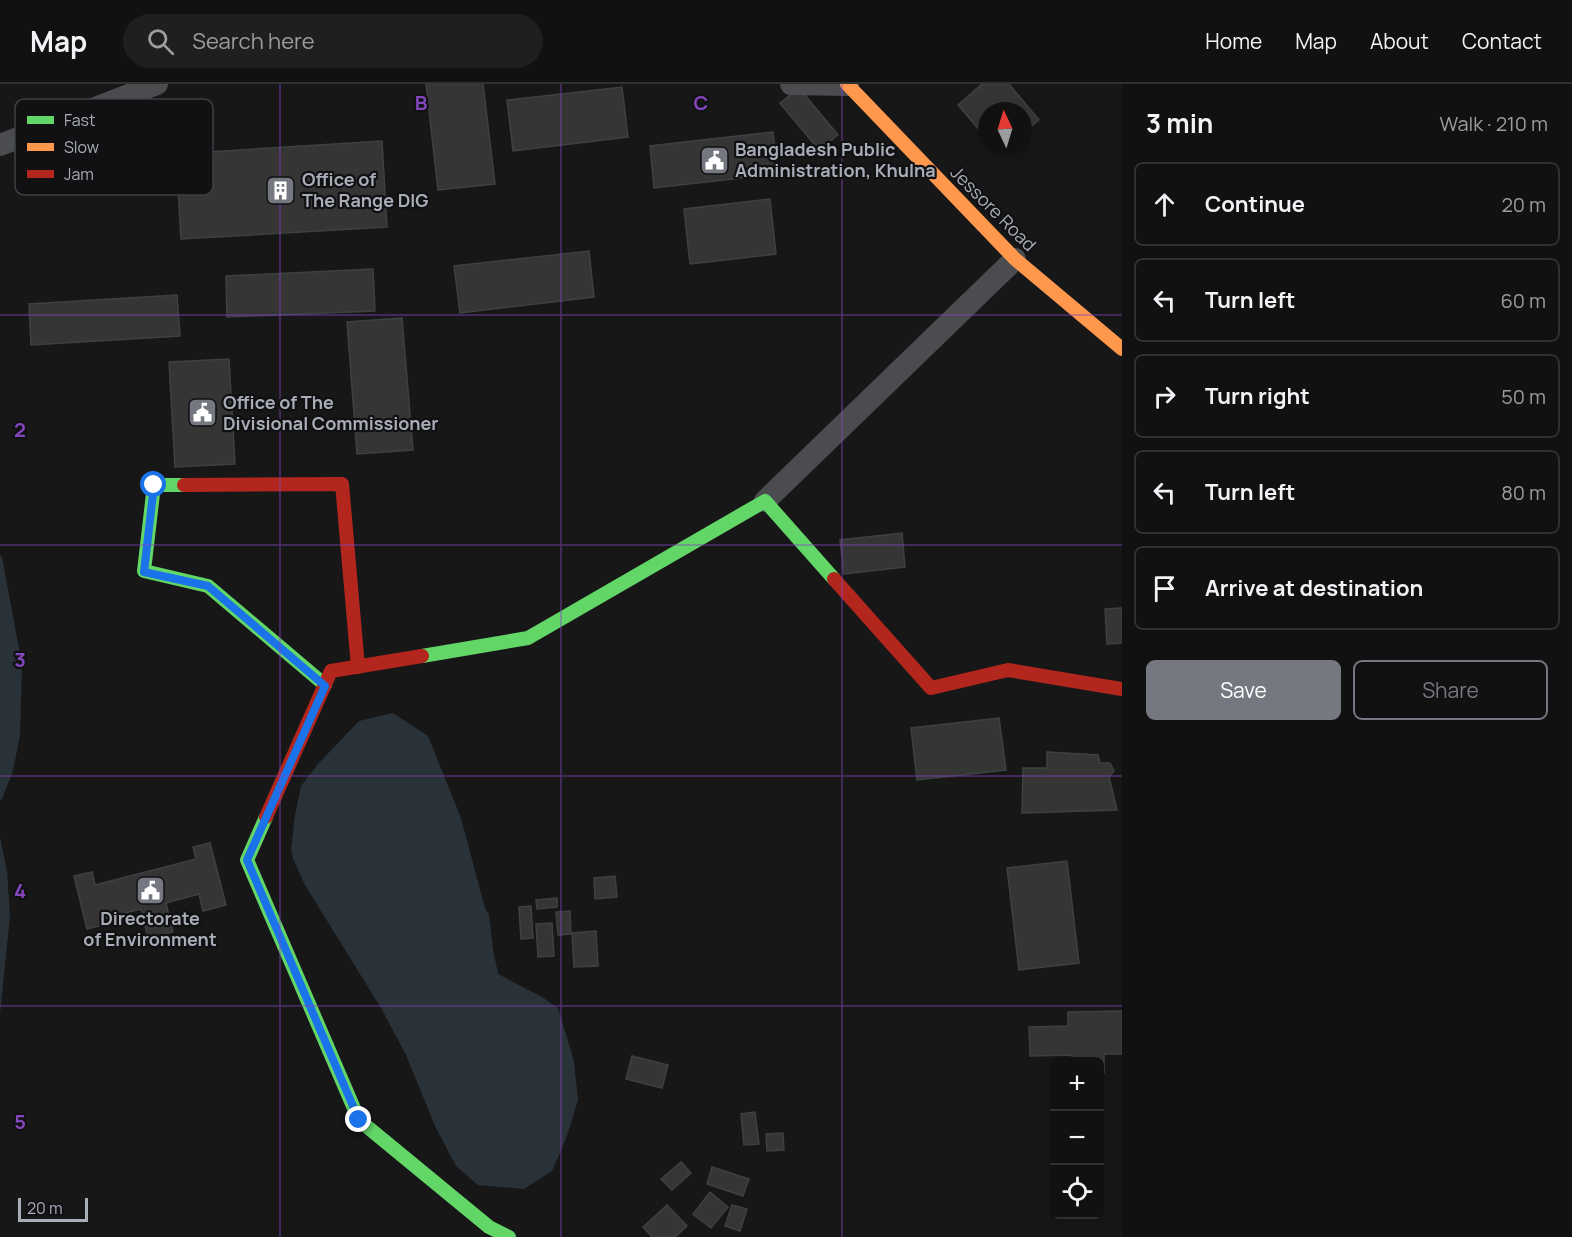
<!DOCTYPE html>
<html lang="en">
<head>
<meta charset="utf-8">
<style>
	body { margin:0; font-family:Manrope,sans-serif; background:#1e1f1f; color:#f1f3f6 }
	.controls { position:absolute; right:18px; bottom:18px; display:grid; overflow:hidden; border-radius:9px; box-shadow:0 6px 24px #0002 }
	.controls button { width:54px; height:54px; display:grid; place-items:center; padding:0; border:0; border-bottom:2px solid #303131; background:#111; color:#f1f3f6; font:30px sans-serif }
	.compass { position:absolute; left:978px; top:18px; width:54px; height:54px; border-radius:50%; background:#111; box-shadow:0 6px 24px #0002; rotate:356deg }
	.scale { position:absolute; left:18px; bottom:15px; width:70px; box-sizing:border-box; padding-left:6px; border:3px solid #a8adb8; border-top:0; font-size:16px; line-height:21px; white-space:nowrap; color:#a8adb8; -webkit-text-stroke:4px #111113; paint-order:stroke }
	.stop { position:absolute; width:18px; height:18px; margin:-14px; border:4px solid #1a73e8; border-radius:50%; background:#fff }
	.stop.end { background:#1a73e8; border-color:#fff; box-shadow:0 2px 6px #0008 }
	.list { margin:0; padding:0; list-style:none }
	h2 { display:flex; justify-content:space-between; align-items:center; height:78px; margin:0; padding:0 24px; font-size:26px }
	h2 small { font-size:20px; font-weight:400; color:#9c9d9f }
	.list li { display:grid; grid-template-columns:39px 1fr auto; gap:18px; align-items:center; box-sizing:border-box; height:84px; margin:0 12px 12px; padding:0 12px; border:2px solid #303131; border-radius:9px }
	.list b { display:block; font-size:22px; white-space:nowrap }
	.list em { font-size:20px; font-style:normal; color:#9c9d9f }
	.actions { display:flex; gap:12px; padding:18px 24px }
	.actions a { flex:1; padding:14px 0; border:2px solid #757880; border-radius:9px; text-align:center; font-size:21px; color:#757880 }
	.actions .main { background:#757880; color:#fff }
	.icon { flex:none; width:33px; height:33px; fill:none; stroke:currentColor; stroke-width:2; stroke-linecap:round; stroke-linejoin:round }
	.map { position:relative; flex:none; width:1122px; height:1153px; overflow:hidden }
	header { display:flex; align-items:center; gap:36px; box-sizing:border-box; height:84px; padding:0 30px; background:#111; border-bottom:2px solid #303131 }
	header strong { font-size:28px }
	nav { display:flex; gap:33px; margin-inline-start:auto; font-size:21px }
	.search { width:420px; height:54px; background:#1e1f1f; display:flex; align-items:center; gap:15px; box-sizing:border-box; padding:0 21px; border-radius:33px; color:#9c9d9f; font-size:22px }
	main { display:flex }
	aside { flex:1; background:#111 }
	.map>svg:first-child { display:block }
</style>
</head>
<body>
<header>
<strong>Map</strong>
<div class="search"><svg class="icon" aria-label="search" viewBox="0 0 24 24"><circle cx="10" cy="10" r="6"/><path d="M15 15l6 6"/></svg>Search here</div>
<nav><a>Home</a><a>Map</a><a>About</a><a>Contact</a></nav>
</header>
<main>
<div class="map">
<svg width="1122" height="1153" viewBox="0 0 1122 1153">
	<rect width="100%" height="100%" fill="#171717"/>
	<!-- water -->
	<g fill="#2a3239">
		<polygon points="0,471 2,473 22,581 20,651 13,687 2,715 0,716"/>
		<polygon points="393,629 428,652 461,734 485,824 489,831 493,865 498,890 542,913 558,924 574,977 578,1016 567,1052 552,1087 524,1105 478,1101 456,1082 435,1042 406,971 381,924 305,801 293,775 291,766 295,731 301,702 318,680 359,637"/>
		<polygon points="0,753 7,787 10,832 0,930"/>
	</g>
	<!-- building -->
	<g fill="#353536" stroke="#3f4043" stroke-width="1.5">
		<polygon points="426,0 483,0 495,100 438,106"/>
		<polygon points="982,0 1009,0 1039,36 1023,49 1023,27 987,27 987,55 958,21"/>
		<polygon points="622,3 628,53 513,67 507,16"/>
		<polygon points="799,4 838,51 819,66 780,19"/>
		<polygon points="773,48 778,90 654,104 650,62"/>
		<polygon points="382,57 387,143 181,155 176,70"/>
		<polygon points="994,63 1007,63 1000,69"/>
		<polygon points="770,115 776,170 690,180 684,125"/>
		<polygon points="589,167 594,213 460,229 454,182"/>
		<polygon points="373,185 375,227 227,233 226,192"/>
		<polygon points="177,211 180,252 31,261 29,220"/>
		<polygon points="402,234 413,366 357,370 347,238"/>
		<polygon points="229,275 235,380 175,383 169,278"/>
		<polygon points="902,449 905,483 844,490 840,456"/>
		<polygon points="1122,524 1122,559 1107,560 1105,525"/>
		<polygon points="999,634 1006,686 917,696 911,644"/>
		<polygon points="1047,668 1098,671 1100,679 1110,679 1114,687 1109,693 1117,726 1022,729 1023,684 1047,684"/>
		<polygon points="210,759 226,821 203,827 199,810 166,819 173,848 148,854 141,825 102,835 103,841 87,845 74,792 92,788 95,801 196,775 193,763"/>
		<polygon points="1067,777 1079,879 1019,886 1007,784"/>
		<polygon points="615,792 617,813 595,815 594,794"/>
		<polygon points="557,814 557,823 537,825 536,816"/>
		<polygon points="531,822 533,854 521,855 519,823"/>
		<polygon points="570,827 571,850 558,851 556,828"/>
		<polygon points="552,839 554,872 538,873 536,840"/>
		<polygon points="596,847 598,882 574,883 572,849"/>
		<polygon points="1122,927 1122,970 1104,970 1104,989 1100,989 1100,978 1072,978 1072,971 1030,972 1029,943 1068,942 1068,928"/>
		<polygon points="632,972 668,981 662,1004 626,995"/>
		<polygon points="755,1028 759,1060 744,1061 741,1030"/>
		<polygon points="783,1049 784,1066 767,1067 766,1050"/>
		<polygon points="681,1078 691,1089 672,1106 661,1095"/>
		<polygon points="712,1083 749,1095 743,1112 707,1100"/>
		<polygon points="710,1108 728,1123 711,1144 693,1130"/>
		<polygon points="667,1121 687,1142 675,1153 652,1153 643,1143"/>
		<polygon points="732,1121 747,1125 740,1147 725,1142"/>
	</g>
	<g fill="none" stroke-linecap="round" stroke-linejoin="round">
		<!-- street -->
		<g stroke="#4b4c50" stroke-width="22">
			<polyline points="791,0 848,1"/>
			<polyline points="0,61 157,0"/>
			<polyline points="765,417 1015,175"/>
		</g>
		<!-- fast -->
		<g stroke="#63d668" stroke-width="14">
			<polyline points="184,401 154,401 144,487 208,502 325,601"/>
			<polyline points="422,572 528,554 765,417 834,495"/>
			<polyline points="266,733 247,776 359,1036 489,1143 509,1153"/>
		</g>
		<!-- slow -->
		<polyline stroke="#ff974d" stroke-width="14" points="847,0 1015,175 1122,265"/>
		<!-- jam -->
		<g stroke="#b3261e" stroke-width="14">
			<polyline points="184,401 342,400 358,583"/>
			<polyline points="834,495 931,604 1008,586 1122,605"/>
			<polyline points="266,733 331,587 422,572"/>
		</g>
	</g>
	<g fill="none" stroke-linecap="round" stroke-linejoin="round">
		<!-- route -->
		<polyline stroke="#1a73e8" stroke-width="8" points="154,401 144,488 208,502 325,602 247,776 359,1036"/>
	</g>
	<!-- grid -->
	<path fill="none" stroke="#8446be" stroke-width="1.5" stroke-opacity="0.55" d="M280,0v1153M561,0v1153M842,0v1153M0,231h1122M0,461h1122M0,692h1122M0,922h1122"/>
	<!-- icons -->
	<defs>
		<symbol id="civic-square" viewBox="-11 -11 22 22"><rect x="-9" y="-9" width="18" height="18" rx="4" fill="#757880" stroke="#111113"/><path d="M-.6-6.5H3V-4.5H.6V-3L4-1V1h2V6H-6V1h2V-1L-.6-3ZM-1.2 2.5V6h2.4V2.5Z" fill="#fff"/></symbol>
		<symbol id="building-square" viewBox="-11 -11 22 22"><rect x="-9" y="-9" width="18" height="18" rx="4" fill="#757880" stroke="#111113"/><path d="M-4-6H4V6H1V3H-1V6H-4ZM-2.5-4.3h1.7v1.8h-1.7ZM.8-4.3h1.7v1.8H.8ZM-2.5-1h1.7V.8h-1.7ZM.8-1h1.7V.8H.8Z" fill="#fff"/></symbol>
	</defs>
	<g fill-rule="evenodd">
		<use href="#civic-square" x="698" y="60" width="33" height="33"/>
		<use href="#building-square" x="264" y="90" width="33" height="33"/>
		<use href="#civic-square" x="186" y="312" width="33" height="33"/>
		<use href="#civic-square" x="134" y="790" width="33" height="33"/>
	</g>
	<g text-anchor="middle" stroke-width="4.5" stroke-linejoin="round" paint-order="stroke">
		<!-- poi labels -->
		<g font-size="18" font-weight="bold" fill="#a8adb8" stroke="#111113" text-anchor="start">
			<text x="735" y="72">Bangladesh Public<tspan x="735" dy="21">Administration, Khulna</tspan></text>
			<text x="302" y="102">Office of<tspan x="302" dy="21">The Range DIG</tspan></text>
			<text x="223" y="325">Office of The<tspan x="223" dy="21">Divisional Commissioner</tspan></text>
			<text x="150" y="841" text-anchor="middle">Directorate<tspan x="150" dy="21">of Environment</tspan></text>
		</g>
		<!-- street labels -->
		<g font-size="18" fill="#a8adb8" stroke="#111113">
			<text transform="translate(993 125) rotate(45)" y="6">Jessore Road</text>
		</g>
	</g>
	<!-- legend -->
	<rect x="15" y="15" width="198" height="96" rx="9" fill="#111113" stroke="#3e4045" stroke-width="1.5"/>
	<rect x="27" y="32" width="27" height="8" fill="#63d668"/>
	<rect x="27" y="59" width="27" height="8" fill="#ff974d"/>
	<rect x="27" y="86" width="27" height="8" fill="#b3261e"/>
	<g font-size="16" fill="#a8adb8">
		<text x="64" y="42">Fast</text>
		<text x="64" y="69">Slow</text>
		<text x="64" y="96">Jam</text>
	</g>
	<g font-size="20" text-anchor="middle" font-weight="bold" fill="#8446be" stroke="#111113" stroke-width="4.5" stroke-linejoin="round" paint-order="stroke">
		<text x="421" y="26">B</text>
		<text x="701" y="26">C</text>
		<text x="20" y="353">2</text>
		<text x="20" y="583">3</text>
		<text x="20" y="814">4</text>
		<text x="20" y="1045">5</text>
	</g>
</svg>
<div class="controls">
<button>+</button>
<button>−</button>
<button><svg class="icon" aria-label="locate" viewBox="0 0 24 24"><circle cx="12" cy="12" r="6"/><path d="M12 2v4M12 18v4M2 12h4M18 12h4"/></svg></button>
</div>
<svg class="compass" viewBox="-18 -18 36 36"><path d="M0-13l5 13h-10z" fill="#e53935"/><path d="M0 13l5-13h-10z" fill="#9c9d9f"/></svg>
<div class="scale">20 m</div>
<div class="stop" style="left:154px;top:401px"></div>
<div class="stop end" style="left:359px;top:1036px"></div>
</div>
<aside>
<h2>3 min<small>Walk · 210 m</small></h2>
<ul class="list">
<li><svg class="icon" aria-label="ahead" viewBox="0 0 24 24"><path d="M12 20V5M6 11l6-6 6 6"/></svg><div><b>Continue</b></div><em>20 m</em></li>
<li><svg class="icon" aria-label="left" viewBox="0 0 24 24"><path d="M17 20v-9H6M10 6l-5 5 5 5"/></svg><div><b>Turn left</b></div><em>60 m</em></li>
<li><svg class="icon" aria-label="right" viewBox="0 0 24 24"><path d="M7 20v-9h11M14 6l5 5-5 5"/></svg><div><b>Turn right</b></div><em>50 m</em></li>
<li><svg class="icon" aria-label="left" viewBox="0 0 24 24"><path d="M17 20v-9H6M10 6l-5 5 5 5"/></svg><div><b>Turn left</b></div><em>80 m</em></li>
<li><svg class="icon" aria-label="arrive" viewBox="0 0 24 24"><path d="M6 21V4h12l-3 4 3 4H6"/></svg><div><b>Arrive at destination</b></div></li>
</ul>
<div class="actions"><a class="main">Save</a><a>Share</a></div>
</aside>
</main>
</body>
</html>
